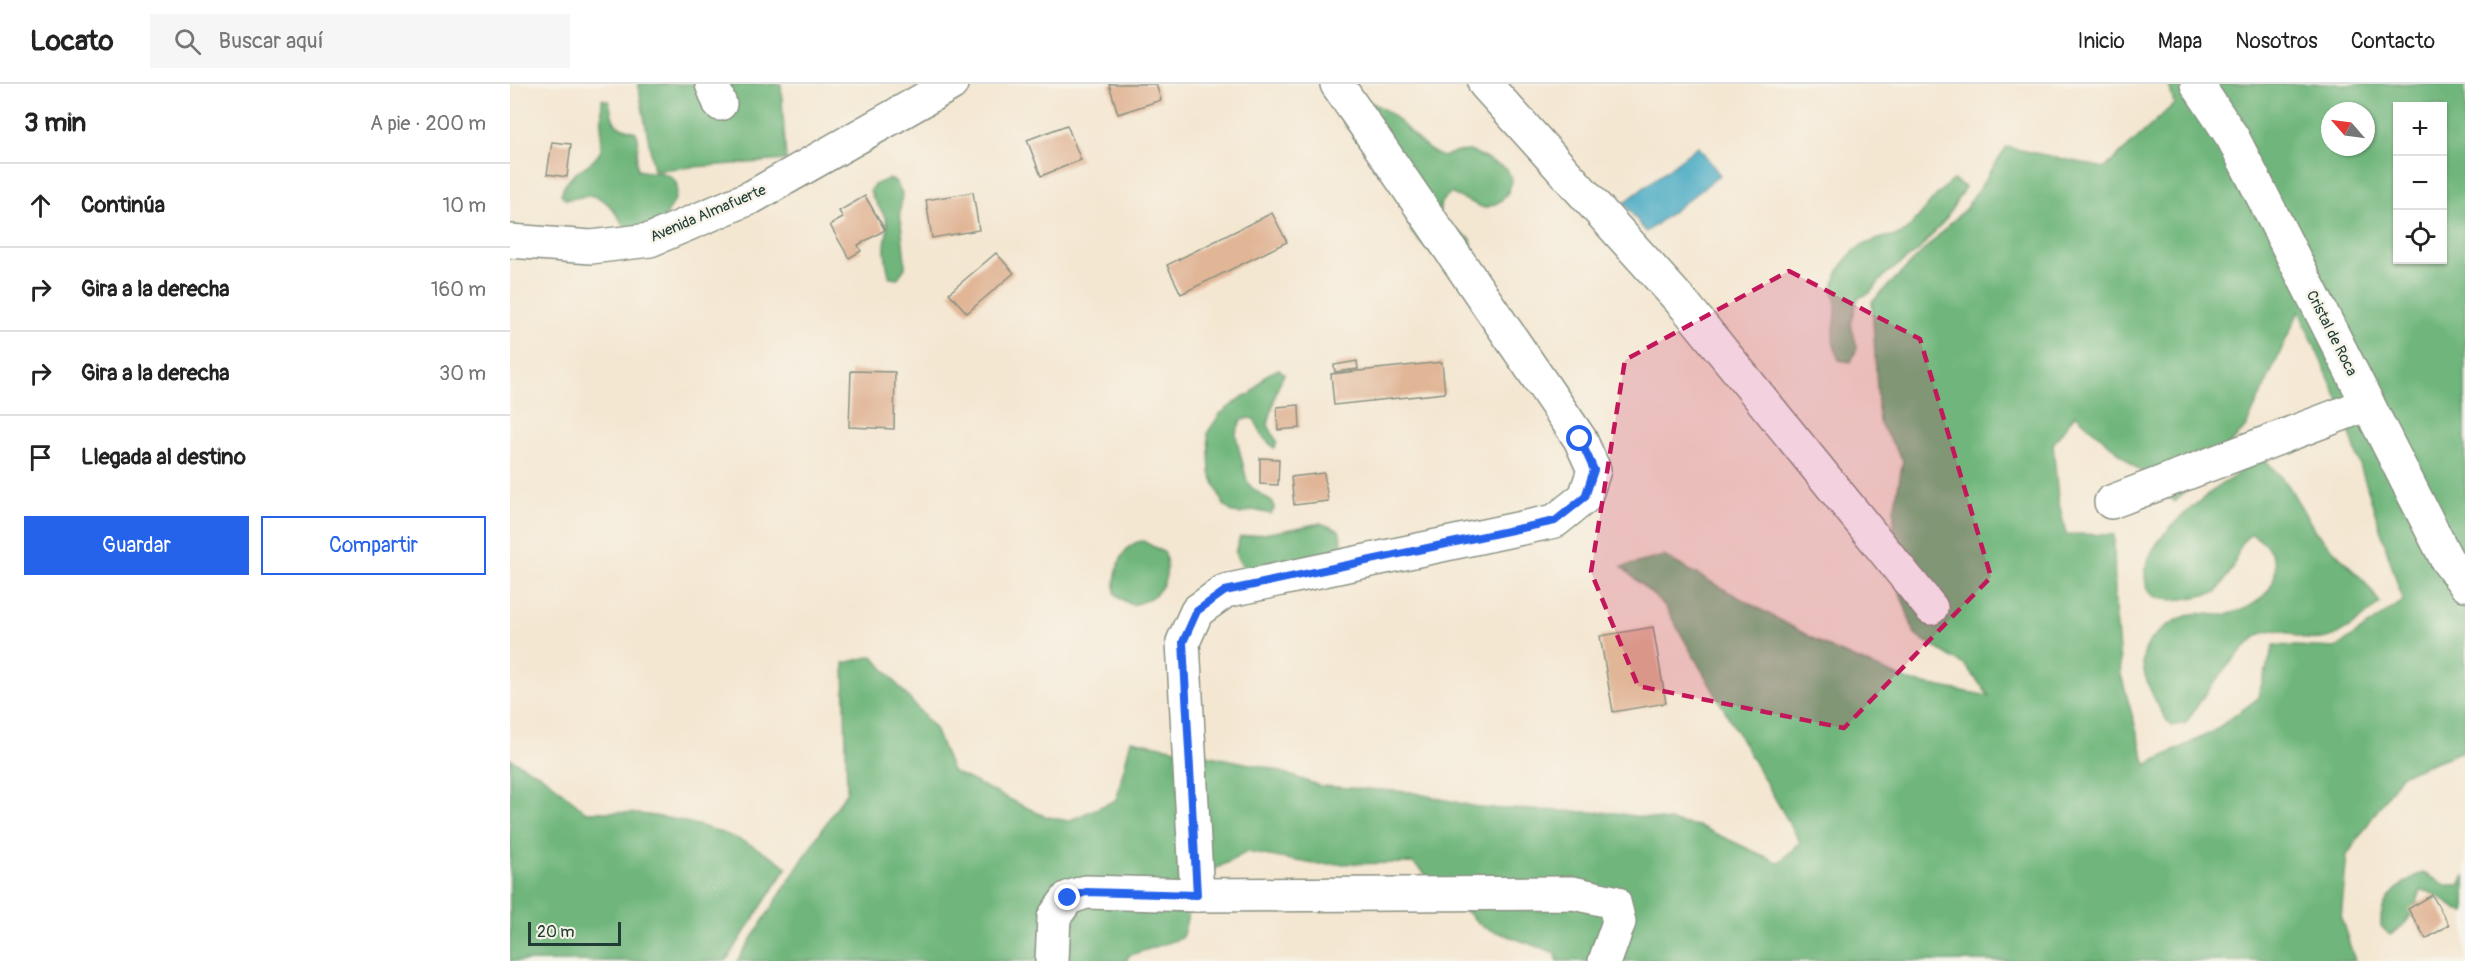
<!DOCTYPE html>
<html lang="es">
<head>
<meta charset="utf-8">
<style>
	body { margin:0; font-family:Pangolin,sans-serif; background:#f6f6f6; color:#222 }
	.controls { position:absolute; right:18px; top:18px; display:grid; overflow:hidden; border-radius:0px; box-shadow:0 2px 4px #0004 }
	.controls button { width:54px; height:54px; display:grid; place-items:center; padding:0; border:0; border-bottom:2px solid #e0e0e0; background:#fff; color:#222; font:30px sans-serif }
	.compass { position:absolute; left:1811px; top:18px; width:54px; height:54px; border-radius:50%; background:#fff; box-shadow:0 2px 4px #0004; rotate:298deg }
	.scale { position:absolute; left:18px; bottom:15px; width:93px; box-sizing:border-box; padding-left:6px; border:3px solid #1f3d34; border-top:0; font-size:16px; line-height:21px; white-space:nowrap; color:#1f3d34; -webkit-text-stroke:4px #f7f3e8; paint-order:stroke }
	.stop { position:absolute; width:18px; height:18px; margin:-14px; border:4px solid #2563eb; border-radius:50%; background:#fff }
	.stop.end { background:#2563eb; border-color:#fff; box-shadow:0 2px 6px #0008 }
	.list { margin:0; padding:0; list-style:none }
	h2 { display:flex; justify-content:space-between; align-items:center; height:78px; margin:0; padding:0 24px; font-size:26px }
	h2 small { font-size:20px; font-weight:400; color:#767676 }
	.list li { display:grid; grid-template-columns:39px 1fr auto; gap:18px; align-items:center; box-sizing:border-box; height:84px; padding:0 24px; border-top:2px solid #e0e0e0 }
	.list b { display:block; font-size:22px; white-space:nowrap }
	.list em { font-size:20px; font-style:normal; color:#767676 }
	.actions { display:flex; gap:12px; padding:18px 24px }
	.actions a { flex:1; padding:14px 0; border:2px solid #2563eb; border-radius:0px; text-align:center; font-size:21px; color:#2563eb }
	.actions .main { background:#2563eb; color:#fff }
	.icon { flex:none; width:33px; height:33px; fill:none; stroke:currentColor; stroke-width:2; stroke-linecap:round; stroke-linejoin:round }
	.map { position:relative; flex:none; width:1955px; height:877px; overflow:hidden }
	header { display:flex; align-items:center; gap:36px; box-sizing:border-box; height:84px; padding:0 30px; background:#fff; border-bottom:2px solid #e0e0e0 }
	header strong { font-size:28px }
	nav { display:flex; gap:33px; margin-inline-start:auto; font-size:21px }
	.search { width:420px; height:54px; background:#f6f6f6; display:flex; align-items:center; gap:15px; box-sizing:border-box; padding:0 21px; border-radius:0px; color:#767676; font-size:22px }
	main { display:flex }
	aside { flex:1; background:#fff }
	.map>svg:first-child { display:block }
</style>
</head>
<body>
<header>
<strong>Locato</strong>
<div class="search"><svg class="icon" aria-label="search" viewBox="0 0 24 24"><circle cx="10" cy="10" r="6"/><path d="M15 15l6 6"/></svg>Buscar aquí</div>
<nav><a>Inicio</a><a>Mapa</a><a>Nosotros</a><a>Contacto</a></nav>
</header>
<main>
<aside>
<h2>3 min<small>A pie · 200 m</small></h2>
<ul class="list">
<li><svg class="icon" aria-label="ahead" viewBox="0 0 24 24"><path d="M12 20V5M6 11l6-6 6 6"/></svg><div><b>Continúa</b></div><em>10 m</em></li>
<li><svg class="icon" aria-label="right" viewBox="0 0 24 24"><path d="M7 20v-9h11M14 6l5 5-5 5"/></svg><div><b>Gira a la derecha</b></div><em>160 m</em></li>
<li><svg class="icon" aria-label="right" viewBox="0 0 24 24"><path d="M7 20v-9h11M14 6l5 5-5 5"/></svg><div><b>Gira a la derecha</b></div><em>30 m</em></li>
<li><svg class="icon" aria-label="arrive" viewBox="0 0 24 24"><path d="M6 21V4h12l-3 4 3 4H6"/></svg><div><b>Llegada al destino</b></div></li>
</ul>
<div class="actions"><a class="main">Guardar</a><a>Compartir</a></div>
</aside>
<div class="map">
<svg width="1955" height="877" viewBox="0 0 1955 877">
	<rect width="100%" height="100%" fill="#f7f3e8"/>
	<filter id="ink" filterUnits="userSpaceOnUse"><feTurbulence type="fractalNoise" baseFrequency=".0167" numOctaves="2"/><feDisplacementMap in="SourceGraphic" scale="12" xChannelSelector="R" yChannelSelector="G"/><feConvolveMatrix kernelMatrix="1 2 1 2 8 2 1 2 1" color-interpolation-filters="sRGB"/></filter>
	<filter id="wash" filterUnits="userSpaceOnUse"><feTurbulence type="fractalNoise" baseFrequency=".008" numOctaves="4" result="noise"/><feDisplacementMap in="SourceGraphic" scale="24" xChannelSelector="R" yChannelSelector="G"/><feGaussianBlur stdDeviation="1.35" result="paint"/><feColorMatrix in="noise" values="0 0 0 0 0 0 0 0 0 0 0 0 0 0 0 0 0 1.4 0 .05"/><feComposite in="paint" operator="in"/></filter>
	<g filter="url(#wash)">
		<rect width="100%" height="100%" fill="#f4e7d2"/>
		<!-- forest -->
		<g fill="#70b67b" stroke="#487a58" stroke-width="1.5" fill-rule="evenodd">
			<polygon points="128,0 271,0 276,76 144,86"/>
			<path d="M1659,0h296v666l-64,25 -54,80 -6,63 14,43h-798l-1,-8 -73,-26 -70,-64 -99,1 -67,-12 -49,26 -16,60 -54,18 -1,5h-390l110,-170 -3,-128 29,-7 62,73 17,42 92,45 24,5 48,-21 15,-60 139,28 50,18 90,6 72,16 133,5 84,13 80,37 21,-21 -135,-236 -43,-39 42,-11 168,93 77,32 80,15 -23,-30 -51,-31 -20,-57 -1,-67 9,-51 -24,-38 -7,-120 94,-94 41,-61 98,21 69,-64zM1888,22h44v154h-44zM1820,27h36v36h-36zM1789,227l43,97 61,193 -67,47 -62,-3 -17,54 -45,33 -66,33 -25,-90 -6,-69 -1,-71 -48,-1 -8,-35 -5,-55 22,-30 100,88 71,-75z"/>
			<path d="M92,15l7,2c5,23 2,24 27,31 6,13 -3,25 2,38 8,3 16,1 24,3 29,7 9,36 -2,51l-33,4c-12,-12 -18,-33 -39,-32 -8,0 -15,4 -23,3l-4,-5c8,-25 33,-27 40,-44z"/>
			<path d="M857,16c8,5 19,9 25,15 18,15 29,33 51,42l12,-5 15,-1 37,18 5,11c-4,18 -11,23 -28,28l-34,-15 -9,9 -2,13 10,12 22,12 2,13 -9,13 -25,-4 -27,-28 -5,-15 3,-13 -55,-70 -11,-11 -1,-13z"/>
			<path d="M378,95l7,2 7,12 -2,20 5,48v7l-8,11 -7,-1c-2,-5 -6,-26 -5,-32 0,-7 4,-15 2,-23 -2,-13 -15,-20 -17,-33l4,-5z"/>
			<path d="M1443,96l12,7 -20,33 -27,31 -32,23 -16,19 -12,5 -7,26 6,24 -6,14 -12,-2c-12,-27 -2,-29 -3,-53 0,-5 -2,-10 -3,-14 0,-16 13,-38 27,-46 5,-3 19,-8 26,-10 6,-2 11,0 17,-4 19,-16 30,-39 50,-53z"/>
			<polygon points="769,285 774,290 766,308 758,341 767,358 764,364 754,354 744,335 738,334 731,336 726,349 727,357 737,397 741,403 763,419 764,425 761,430 743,426 730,430 723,429 713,420 700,388 698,348 710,330 734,312 741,310 756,291"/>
			<path d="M1752,372l26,29 27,46 49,50 16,22c-20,18 -47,43 -77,35 -12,-3 -22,-10 -35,-7 -20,3 -70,72 -82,92l-15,3c-10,-13 -28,-46 -28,-63 -1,-25 28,-42 49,-49 8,-2 18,1 27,1 27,-2 59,-20 56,-50 -2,-15 -11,-24 -24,-31l-10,9 -8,25 -16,24c-17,4 -60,17 -69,-3 -17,-38 45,-83 71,-103 6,-4 14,-8 19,-13 3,-3 5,-9 6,-12z"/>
			<path d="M810,439l19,7 3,13 -9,10 -82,19 -10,-8 -6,-11 5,-16c27,-3 54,-8 80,-14z"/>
			<path d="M633,457l22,12c6,28 -4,45 -33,52l-13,-7 -4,-5c-1,-19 5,-50 28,-52z"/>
			<path d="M0,675l36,19 40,34c68,-2 146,14 201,55l-61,94h-216z"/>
			<path d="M1913,789l23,12h14l5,-9v37c-17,-6 -26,-21 -44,-23 -7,21 -12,34 -31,45l-9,-9c0,-5 0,-11 1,-15 5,-16 25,-33 41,-38z"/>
		</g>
		<!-- water -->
		<polygon fill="#43a8c3" stroke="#31727c" stroke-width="1.5" points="1188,62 1210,91 1136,148 1114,119"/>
		<g id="blocks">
			<!-- building -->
			<g fill="#e1b697">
				<polygon points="599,0 646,0 651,16 608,30"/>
				<polygon points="557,41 571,76 531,92 517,56"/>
				<polygon points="42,58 61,60 57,93 37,90"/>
				<polygon points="463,108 469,146 422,154 416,116"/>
				<polygon points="355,112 375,146 348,161 351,167 339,174 320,141 333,134 329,127"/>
				<polygon points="762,129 777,158 671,210 657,181"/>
				<polygon points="486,169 504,189 457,229 439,209"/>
				<polygon points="847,277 848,285 825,288 824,281"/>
				<polygon points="932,278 935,309 824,321 821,290"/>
				<polygon points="341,287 385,288 384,345 339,343"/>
				<polygon points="789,321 790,344 768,346 767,323"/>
				<polygon points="750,374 769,375 768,401 750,400"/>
				<polygon points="814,389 818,417 784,421 781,393"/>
				<polygon points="1143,543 1156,619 1103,628 1090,552"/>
				<polygon points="1922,811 1939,841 1916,855 1898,825"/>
			</g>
		</g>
	</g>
	<g filter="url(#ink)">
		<use href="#blocks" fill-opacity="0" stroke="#8a9283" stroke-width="1.5"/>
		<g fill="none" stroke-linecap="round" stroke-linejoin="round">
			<defs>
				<g id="street">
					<polyline points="202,0 210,20"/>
					<polyline points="975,0 1178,225 1421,524"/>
					<polyline points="1687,0 1723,54 1937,476 1955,500"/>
					<polyline points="0,157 81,163 140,156 242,113 441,0"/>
					<polyline points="1601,418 1858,320"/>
					<polyline points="687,811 673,558 687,527 715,507 1045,437 1075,413 1084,386 1070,355 827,0"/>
					<polyline points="542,877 544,833 558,814 576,808 687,811 1063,809 1104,818 1109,838 1095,877"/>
				</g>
			</defs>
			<!-- street casing -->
			<use href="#street" stroke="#8a9283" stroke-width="36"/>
			<!-- street -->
			<use href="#street" stroke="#fff" stroke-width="33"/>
		</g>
	</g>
	<g fill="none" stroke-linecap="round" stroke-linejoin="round" filter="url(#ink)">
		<!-- route -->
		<polyline stroke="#2563eb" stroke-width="8" points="558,814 576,808 687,811 673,558 687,527 715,507 1045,437 1075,413 1084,386 1070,355"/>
	</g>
	<!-- marked area -->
	<path fill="#c2185b" fill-opacity="0.2" stroke="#c2185b" stroke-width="4.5" stroke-dasharray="12 8" stroke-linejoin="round" d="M1279,187l131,68 71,238 -147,151 -206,-42 -47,-114 34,-212z"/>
	<g text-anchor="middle" stroke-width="5" stroke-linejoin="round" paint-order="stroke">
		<!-- street labels -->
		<g font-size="15" fill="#1f3d34" stroke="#f7f3e8">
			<text transform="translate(198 129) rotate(-23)" y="5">Avenida Almafuerte</text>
			<text transform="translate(1822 249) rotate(63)" y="5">Cristal de Roca</text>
		</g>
	</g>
</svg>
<div class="controls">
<button>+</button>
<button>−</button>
<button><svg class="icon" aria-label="locate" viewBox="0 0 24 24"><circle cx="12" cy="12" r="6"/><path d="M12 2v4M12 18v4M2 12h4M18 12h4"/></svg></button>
</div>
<svg class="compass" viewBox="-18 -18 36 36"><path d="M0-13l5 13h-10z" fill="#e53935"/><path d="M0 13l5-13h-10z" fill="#767676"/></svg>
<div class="scale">20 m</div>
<div class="stop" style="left:1070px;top:355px"></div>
<div class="stop end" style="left:558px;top:814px"></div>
</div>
</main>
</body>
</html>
